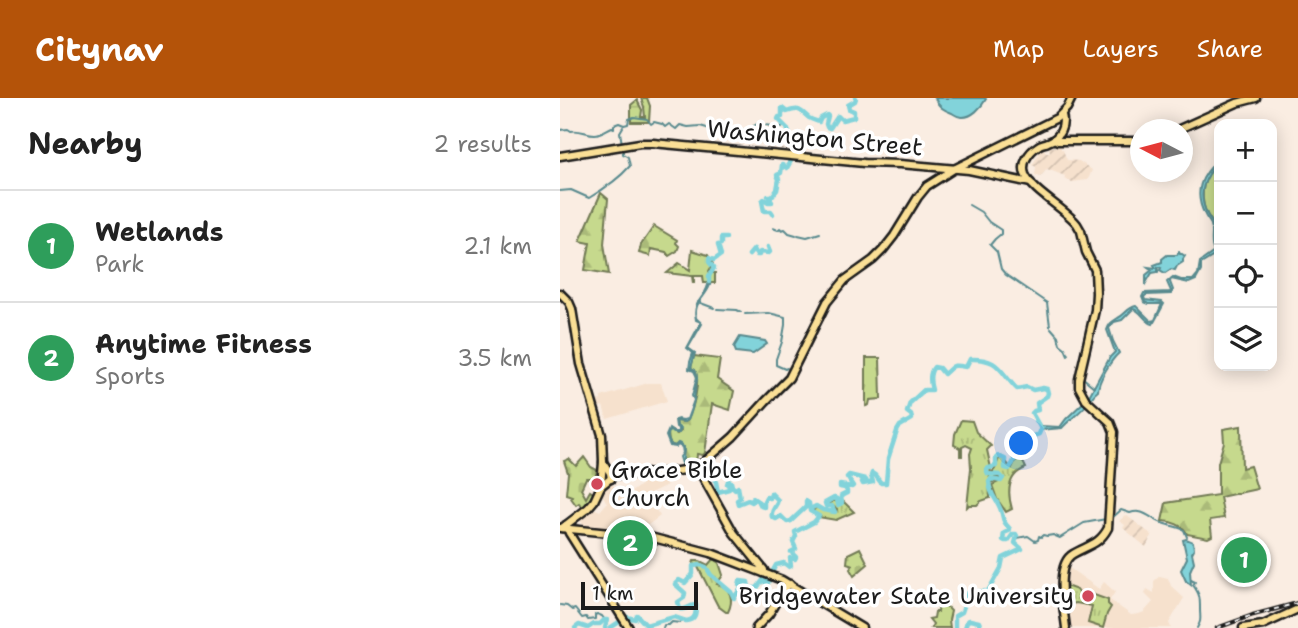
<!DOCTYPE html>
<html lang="en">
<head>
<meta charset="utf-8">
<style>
	body { margin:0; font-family:"Shantell Sans",sans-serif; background:#f2f2f2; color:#222 }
	.controls { position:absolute; right:21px; top:21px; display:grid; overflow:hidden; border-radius:14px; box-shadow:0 4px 18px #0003 }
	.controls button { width:63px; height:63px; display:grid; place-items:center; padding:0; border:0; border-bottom:2px solid #e0e0e0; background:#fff; color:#222; font:35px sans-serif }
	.compass { position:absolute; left:570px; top:21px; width:63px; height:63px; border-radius:50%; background:#fff; box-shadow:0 4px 18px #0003; rotate:276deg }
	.scale { position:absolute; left:21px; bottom:18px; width:117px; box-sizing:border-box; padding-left:7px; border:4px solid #1c1c1c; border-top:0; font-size:19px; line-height:24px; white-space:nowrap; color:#1c1c1c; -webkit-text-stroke:5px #fff; paint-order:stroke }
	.you { position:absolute; left:462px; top:346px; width:24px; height:24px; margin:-18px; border:5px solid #fff; border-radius:50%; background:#1a73e8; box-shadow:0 0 0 10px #1a73e833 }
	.badge { display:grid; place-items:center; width:46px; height:46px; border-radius:50%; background:#b45309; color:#fff; font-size:23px; font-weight:700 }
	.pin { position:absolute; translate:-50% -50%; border:4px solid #fff; box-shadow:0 2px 7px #0006 }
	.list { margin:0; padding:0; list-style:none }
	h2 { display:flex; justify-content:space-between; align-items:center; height:91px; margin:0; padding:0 28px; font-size:30px }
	h2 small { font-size:23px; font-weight:400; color:#767676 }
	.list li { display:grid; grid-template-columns:46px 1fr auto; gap:21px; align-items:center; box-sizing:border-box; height:112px; padding:0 28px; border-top:2px solid #e0e0e0 }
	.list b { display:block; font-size:26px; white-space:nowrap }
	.list p { margin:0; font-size:23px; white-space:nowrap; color:#767676 }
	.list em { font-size:23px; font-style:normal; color:#767676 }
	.icon { flex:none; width:38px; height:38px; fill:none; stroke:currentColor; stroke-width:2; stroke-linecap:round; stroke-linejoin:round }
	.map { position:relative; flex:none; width:738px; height:530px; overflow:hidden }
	header { display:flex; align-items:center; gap:42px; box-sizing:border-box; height:98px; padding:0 35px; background:#b45309; color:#fff }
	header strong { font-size:33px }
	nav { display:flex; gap:38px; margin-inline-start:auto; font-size:24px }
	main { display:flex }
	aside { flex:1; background:#fff }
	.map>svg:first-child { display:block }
</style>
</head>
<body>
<header>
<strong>Citynav</strong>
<nav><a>Map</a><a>Layers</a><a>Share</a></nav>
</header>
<main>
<aside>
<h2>Nearby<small>2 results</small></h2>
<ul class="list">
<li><span class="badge" style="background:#2e9e5b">1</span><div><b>Wetlands</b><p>Park</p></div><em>2.1 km</em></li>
<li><span class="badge" style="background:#2e9e5b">2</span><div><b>Anytime Fitness</b><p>Sports</p></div><em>3.5 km</em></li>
</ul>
</aside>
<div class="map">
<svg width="738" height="530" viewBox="0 0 738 530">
	<defs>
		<pattern id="industrial-furrows" width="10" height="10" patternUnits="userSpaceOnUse" patternTransform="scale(1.75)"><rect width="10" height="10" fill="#f6e1cd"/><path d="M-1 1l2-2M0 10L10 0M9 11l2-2" fill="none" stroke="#d2c0af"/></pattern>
		<pattern id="grass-tufts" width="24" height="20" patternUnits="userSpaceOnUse" patternTransform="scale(1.75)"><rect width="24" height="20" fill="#c6d98d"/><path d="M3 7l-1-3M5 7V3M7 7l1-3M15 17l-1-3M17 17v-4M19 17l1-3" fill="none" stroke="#aaba79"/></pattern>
		<pattern id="forest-firs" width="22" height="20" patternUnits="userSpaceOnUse" patternTransform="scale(1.75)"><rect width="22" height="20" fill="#c6d98d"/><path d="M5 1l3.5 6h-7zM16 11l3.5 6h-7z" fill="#aaba79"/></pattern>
		<pattern id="wetland-marsh" width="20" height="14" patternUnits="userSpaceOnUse" patternTransform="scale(1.75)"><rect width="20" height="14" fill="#c6d98d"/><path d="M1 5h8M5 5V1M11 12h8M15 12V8" fill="none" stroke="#aaba79"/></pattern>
		<pattern id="cemetery-stones" width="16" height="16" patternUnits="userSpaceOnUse" patternTransform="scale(1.75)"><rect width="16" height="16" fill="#c6d98d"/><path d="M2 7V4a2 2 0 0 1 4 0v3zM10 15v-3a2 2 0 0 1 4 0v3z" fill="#aaba79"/></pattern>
	</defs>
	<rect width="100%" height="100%" fill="#faede2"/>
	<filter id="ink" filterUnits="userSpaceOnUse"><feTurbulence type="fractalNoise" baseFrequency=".0143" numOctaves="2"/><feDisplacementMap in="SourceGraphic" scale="14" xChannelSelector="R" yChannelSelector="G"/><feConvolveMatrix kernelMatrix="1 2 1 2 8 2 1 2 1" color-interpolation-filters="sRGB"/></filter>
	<g filter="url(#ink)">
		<!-- built -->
		<g fill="#f6e1cd">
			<polygon points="88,285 101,285 107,303 47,321 43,308 36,310 34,304 41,302 41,299"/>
			<polygon points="82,377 90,377 91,385 105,384 107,387 86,397 100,418 84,430 91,438 77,436 77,427 72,426 68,426 66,427 65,435 26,431 18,419 31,409 40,413 47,405 43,398 38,396 41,392 50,383 63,400 82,386"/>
			<polygon points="505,467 539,491 544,484 555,494 550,502 571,517 579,516 584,514 593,504 585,496 587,491 594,495 594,483 600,478 608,480 611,488 624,500 609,525 611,530 507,530 503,497"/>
		</g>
		<!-- industrial -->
		<g fill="url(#industrial-furrows)">
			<polygon points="501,48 501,51 503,52 507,62 519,63 532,72 528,82 512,84 504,81 505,78 487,71 480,79 475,77 476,69 472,67 479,56 479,51 484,51 486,55 490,54 489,49"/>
			<polygon points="566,417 592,437 586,449 563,430 565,427 559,423"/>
		</g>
		<!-- grass -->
		<g fill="url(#grass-tufts)" stroke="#717a54" stroke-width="2">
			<path d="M659,64v87h-5c0,-7 2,-15 0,-22 -2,-6 -6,-10 -8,-15 -7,-19 -3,-37 13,-50z"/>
			<polygon points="132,152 148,157 153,166 149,173 150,175 155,175 155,185 144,185 143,178 134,178 134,185 133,185 132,178 107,175 119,165 130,172"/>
			<polygon points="306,260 320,260 321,301 310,302 309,307 306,308"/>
			<path d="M401,322l11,1 4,11 15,14 -4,4 4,18 -1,7 5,-6 5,-13c7,2 6,10 12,12l7,-14 7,14c-19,7 -19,24 -14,41l-6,3 -9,-13 -5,-14 9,-4 -1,-3h-5l1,3 -6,2v15l-9,3 -4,4h-8l-2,2 4,-39 -1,-14 2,-6 -6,-3 -4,2v9h-2v-8l-6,-3 1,-11z"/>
			<polygon points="275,402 280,407 284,404 294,414 276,422 258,419 258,418 253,415 254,411 258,409 268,414 276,414 277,411 269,405"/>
			<polygon points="678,446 699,447 702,457 702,472 672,467 669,474 663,472 668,454"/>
			<path d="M153,461l6,4 4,12 -6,9c14,3 17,16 11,28h-2l-8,-6 -20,-39 -5,-3 1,-3h6l8,4z"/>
			<polygon points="506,488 517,492 520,496 526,494 548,502 548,506 551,509 547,516 543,530 528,525 532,508 516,505 506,507 504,492"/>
			<polygon points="379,505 383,505 391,513 389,522 390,530 371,530 373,526 369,521 374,520 375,514 378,514"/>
		</g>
		<!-- forest -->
		<g fill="url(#forest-firs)" stroke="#717a54" stroke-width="2">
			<polygon points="41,95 48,101 44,146 49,176 25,172 30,145 20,143"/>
			<polygon points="94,128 117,142 116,145 119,148 117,153 109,158 106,154 91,151 90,158 79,155 81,147"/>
			<path d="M134,258l26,3 -3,20 17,12 -4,19 -18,-6 -7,49 -2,2 -6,-1 -1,11 -9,1 -5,-4 2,-14 -6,-5 -3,3c-8,-2 -6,-7 -7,-14l2,-2 7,4 4,-3 -4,-5 -1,-5 9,1 3,-2c5,-12 13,-38 7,-50l-4,-2z"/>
			<path d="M681,328l1,42 8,-2 7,23 -37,8 4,21 -14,2 2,16 -4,2 -21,-4c-3,-9 -17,-13 -25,-13l4,-18 52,-8v-32l6,-21 -1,-13z"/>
		</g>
		<!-- wetland -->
		<polygon fill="url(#wetland-marsh)" stroke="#717a54" stroke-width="2" points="81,0 87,0 90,8 89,24 71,24 71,7 77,2 82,12 81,19 85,19 84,9"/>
		<!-- cemetery -->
		<g fill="url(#cemetery-stones)" stroke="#717a54" stroke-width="2">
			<polygon points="24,359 31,369 37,372 35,380 26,380 21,391 26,400 30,393 36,397 24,411 19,405 16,407 11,400 12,398 6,396 8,375 4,363 9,361 16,368"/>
			<polygon points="300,450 308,466 294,478 290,471 293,467 287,465 288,456"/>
		</g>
		<!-- water -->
		<g fill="#82d3da" stroke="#598a8e" stroke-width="2">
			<path d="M375,0h50l1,1c-5,9 -14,18 -23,18 -4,0 -8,-2 -11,-4 -8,-3 -14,-6 -17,-15z"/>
			<path d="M659,61v3c-15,15 -22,31 -12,52 1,3 4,6 6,10 4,10 -2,18 5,27l-1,3 -16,10v7l-5,9 -7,3 -18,-4 -1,3 3,8 -2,4 -25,1 -2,2 1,3 17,2 2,2 -11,20c-8,-2 -12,-14 -20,-15l-11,11 -8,2 -5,6 4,13 6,12c-8,7 -21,28 -21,38 -6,4 -6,8 -11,13 -7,9 -17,15 -25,24l-22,2 -1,-1 2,-3 19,1 6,-8 22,-21 22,-41 5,-5 -8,-22c3,-8 5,-8 11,-12 8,-4 9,-10 18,-12l15,15 4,-1 7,-16h-13l-5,-2 -2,-5 2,-4 26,-1 1,-1 -4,-9 6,-5 8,3h12l5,-6 2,-12 14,-10c-5,-10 0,-18 -3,-27 0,-1 -6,-9 -6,-10 -12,-23 -4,-40 14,-56z"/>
			<polygon points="619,154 620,156 622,156 625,158 623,161 623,164 617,168 615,172 611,171 605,175 600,172 601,170 598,169 598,174 592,175 586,185 586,177 592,172 588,169 596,170 594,167 602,164 602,161 607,157 617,157"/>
			<path d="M148,187h2c-5,14 -16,15 -14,33l6,6 -14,24 7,5 -4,15 4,2c4,8 1,13 0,22 -1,10 -2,18 -7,28l-3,2 -9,-1 1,5 4,3 -2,4h-5l-4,-2c-4,4 -2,11 2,14l3,1 3,-3c10,4 4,11 5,19l4,4 7,-1 -5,2 -5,-2 -1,2 -3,-10 3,-4 -1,-6 -4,-2 -2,2 -6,-1 -4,-10 3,-7 4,3h6v-3l-3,-2 -1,-7 3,-1 5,1 4,-1 7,-19 -2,-4 5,-19 -3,-6 -5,-2 1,-7 3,-9 -6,-5 13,-24 1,-2 -5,-2c-4,-19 8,-20 12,-35z"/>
			<polygon points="180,239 205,243 207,246 193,256 176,254 174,249"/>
			<polygon points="626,441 633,444 634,451 632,455 634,464 630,473 631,487 626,483 621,472 627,460 623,442"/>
		</g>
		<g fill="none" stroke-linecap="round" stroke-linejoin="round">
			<!-- stream -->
			<g stroke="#598a8e" stroke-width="2">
				<path d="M0,32l8,-1 3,2c9,-2 15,3 24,3 6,0 12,-5 17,-7l2,1v-3l5,-2 5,2 4,-1 1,-5 5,-2 13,2 4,5 3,-2 8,2 3,3 4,-3 7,5 4,-4 8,2 12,-1 14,4 6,-1 27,1 10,-6 24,3 4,-1"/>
				<polyline points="62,46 60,34 63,29"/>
				<path d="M0,93l11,-1 18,8c15,-9 29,-18 41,-32l-2,-9 -5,-3v-4"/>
				<polyline points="409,107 421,114 429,124 441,132 441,136 435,141 430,147 437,154 441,171 446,177 487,205 490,228"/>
				<polyline points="213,130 218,132 220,130 222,132 225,131 229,135 236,137"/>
				<polyline points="238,137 247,139 260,135"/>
				<polyline points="138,204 154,210"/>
				<polyline points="157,211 177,212 181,214"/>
				<polyline points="185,216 209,215 225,219 225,226"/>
				<polyline points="225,227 222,244 216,261 216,267 225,271 227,270"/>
				<polyline points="491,230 498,238 500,246 505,250 508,257"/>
				<polyline points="522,279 534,289"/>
				<path d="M552,420l9,-8 9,3c14,-5 20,6 32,10 8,3 15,3 22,7l3,7"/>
				<polyline points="457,440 468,438 475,443 478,442 479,438 481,439 483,437 487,438 493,437 500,440 524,425 546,421"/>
				<path d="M631,482l4,2 -2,3c7,10 7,12 7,24 0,9 2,11 -3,19"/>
				<polyline points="0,507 7,508 12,512 15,511 22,520 26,519 28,522 35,521 35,517 37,516 42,518 45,522"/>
				<polyline points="103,530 104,527 109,527 112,524 120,525 123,522"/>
			</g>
			<!-- river -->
			<g stroke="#82d3da" stroke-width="4.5">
				<path d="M213,116l-2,-3h-7l-2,-10 2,-2 4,3h4l-4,-6h4l5,-6 2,-11 -2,-4 4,-2 1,-8 5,3 4,-7 3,-18v-2l-5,-2 1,-4 -3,-7 -9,-9 1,-2h3v-9l5,4c14,-5 13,-1 22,6 3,2 7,3 10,4l2,-4 6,-3 1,1 -2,8 1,3 3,1 8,-12 4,4 12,-3v-6l-5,-2 -1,-4 7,-4 1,-3"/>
				<polyline points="189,157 194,151 197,157 199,157 200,154 209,155 210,154 208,149"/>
				<polyline points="149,184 149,178 154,170 149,164 149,160 154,162 161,157 158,147 161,146 161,140 166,140"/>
				<polyline points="138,368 151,377"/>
				<path d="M250,411l6,-3 7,4 12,2 -3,-6h-6l-1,-3 9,-5 3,1 1,6 4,-2 -1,-7 6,-3v-2l-2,-3 -5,-1v-2l12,2 1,-1 -6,-9 2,-2 16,4 1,1 -4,2 1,2 10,-2 -2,-6 1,-3 3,2 6,8h5l2,-24 9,-28 3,-5 12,-7 -1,-4 -4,-3 3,-9 14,-13h8c-2,-7 -4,-16 2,-23l5,1 5,6c10,-8 6,-10 22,-7l4,-8c30,-1 29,12 47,30l10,-2 6,3 10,-2 4,1 1,4 -1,3 -10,7 1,7 -4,1 -2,2 9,16"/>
				<polyline points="15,530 19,527 28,530 34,526 40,526 44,522 47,522 45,530"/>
				<path d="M50,530l17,-11 8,2 2,-4 9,10 28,-8 12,4c10,-1 10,-8 10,-16 -5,-1 -10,6 -16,4l-2,-7 6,-4 1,-5 -10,-9 4,-4 6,3 8,-9v-8l8,-1 5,2 5,8 20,17 3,6 6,-9h6l-2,-3 -5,-1 1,-4 8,1 1,6h8l6,-8 3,3h2l3,-9 5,-9 8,-2 5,4 2,-1 -1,-8 5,1 1,-2 -5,-5 5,-3 -3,-7 3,-6 -1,-4 19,-10 5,-6 -9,-5 -1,-8 -3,-2v6l-15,14 -4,1 -6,-6 -5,3 -4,-2c-2,-8 5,-10 6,-17l-7,-7 -1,5 -4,-1 -2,4v6l-3,-1 -2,-4 -6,-4 -1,4 -4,-2 -10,4 -1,-4 3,-2 -2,-11 -3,2 -3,-3 -1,-4 -3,-1 -1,3 3,3 -1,2 -11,3 -2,-10 -4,-6"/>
				<path d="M395,530v-12l7,-4 4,-12 -4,-8 8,4 5,-4 13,-1 13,-23 2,-10 19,-9 -7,-6 2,-7 -1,-2h-3l-5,7h-3l-2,-1 1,-7 5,-2 1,-2c-10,-11 -5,-9 -10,-21 -4,-10 -10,-13 -11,-26l2,-3 10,2 2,-3 -3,-3 -12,-1 -2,-5 10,-3v-8l2,-2 7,3v9l4,1 4,-6 5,-15 9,8 3,-10v-9l9,-3 2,-5"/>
				<polyline points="405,530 407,523 410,522 419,524 420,527 417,530"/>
			</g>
			<defs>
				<g id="major">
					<path d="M502,17c3,11 -2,23 -14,27 -4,2 -6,1 -10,4 -9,6 -17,17 -13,28 7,18 40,34 52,50l4,7 5,21 9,18 1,23 -1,17 -16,69v8l7,13 24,22 4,10 -6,96c-9,17 -20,17 -35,26 -19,11 -9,55 -7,74"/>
					<polyline points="617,32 677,5 696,0"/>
					<polyline points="494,41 498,43 580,43"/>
					<polyline points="0,58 80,45 93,45 304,65 340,66 409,72 471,85"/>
					<polyline points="0,195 9,204 12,211 21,266 42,337 43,364 41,388 34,403 28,410 2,430"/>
					<polyline points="43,364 50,375 51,381"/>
					<polyline points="137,369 174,435 204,472 204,475"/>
					<polyline points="41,388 55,377 110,374 131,371 143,365 173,339 206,303 229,280 267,204 285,182 313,162 323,152 334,138 358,99 367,88 394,71 497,20 507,10 512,0"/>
					<polyline points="6,427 9,435 69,530"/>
					<polyline points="0,430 90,439 151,455 222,482 302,530"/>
					<polyline points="196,530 209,516 223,492 230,486"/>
					<polyline points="683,530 703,527 738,511"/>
				</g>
			</defs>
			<!-- major casing -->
			<use href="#major" stroke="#1c1c1c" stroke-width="11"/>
			<!-- major -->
			<use href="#major" stroke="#fadf96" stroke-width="6"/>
			<defs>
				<polyline id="rail" points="657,530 693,517 738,505"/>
			</defs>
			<!-- rail casing -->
			<use href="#rail" stroke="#1c1c1c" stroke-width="4.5"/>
			<!-- rail -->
			<use href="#rail" stroke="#fff" stroke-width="2" stroke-dasharray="5" stroke-linecap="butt"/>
		</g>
	</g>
	<!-- markers -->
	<g fill="#d1495b" stroke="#fff" stroke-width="2.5">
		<circle cx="37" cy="386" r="7"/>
		<circle cx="528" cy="498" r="7"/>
	</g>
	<g text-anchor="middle" stroke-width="7" stroke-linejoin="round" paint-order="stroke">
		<!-- street labels -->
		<g font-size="24" fill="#1c1c1c" stroke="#fff">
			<text transform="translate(255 40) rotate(5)" y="8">Washington Street</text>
		</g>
		<!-- poi labels -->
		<g font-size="24" fill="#1c1c1c" stroke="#fff" text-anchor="start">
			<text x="51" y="380">Grace Bible<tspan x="51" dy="28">Church</tspan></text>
			<text x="514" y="506" text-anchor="end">Bridgewater State University</text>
		</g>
	</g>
</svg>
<div class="controls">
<button>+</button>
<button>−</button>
<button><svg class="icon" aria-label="locate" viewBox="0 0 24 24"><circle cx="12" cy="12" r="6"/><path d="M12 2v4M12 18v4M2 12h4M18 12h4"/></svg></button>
<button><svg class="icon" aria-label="layers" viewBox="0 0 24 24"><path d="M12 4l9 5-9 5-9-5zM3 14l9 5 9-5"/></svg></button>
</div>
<svg class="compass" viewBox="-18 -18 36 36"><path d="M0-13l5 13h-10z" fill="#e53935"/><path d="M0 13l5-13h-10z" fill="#767676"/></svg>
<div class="scale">1 km</div>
<div class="you"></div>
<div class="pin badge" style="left:684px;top:462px;background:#2e9e5b">1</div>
<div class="pin badge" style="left:70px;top:445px;background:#2e9e5b">2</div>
</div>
</main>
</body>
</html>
